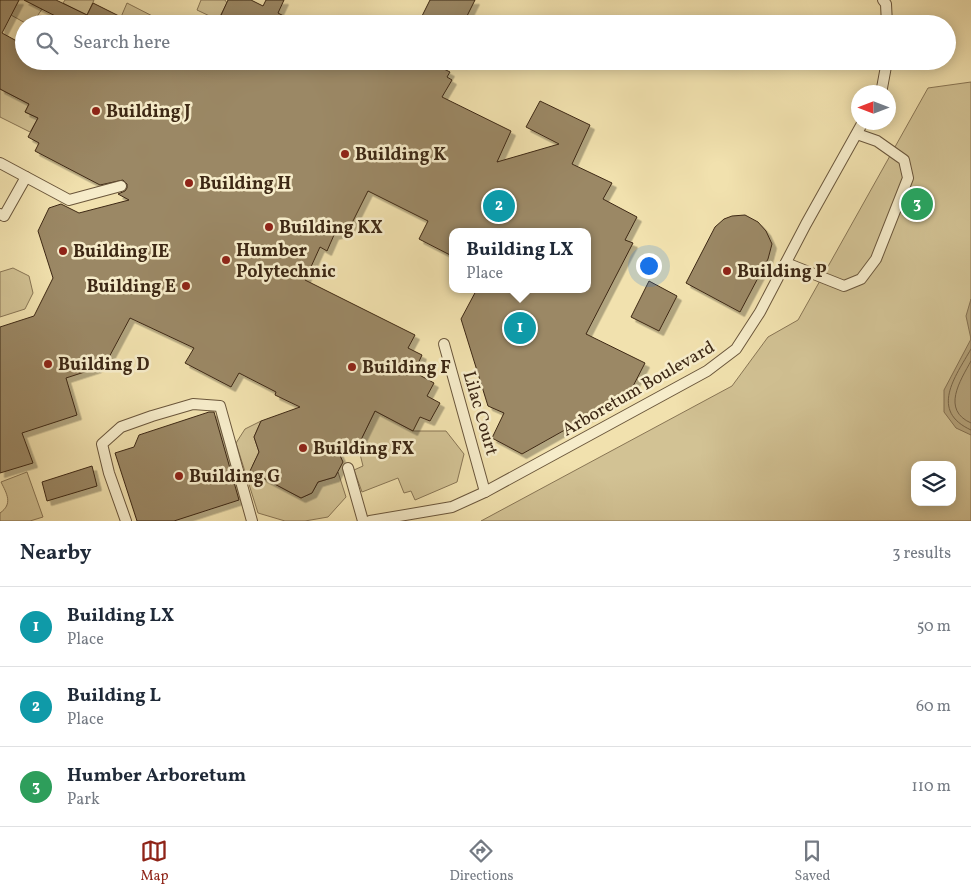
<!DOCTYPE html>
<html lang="en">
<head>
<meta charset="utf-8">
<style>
	body { margin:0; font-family:Vollkorn,serif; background:#f2f2f3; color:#1f2937 }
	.controls { position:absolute; right:15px; bottom:15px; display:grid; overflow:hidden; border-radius:10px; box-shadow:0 2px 12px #0003 }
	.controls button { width:45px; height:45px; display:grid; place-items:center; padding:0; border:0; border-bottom:1px solid #e0e1e3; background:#fff; color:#1f2937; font:25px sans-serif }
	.compass { position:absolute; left:851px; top:85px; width:45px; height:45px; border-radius:50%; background:#fff; box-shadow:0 2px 12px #0003; rotate:270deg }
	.you { position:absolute; left:648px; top:265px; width:18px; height:18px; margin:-12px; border:4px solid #fff; border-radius:50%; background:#1a73e8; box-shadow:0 0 0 8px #1a73e833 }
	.badge { display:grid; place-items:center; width:32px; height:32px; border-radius:50%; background:#8f2418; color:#fff; font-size:16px; font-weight:700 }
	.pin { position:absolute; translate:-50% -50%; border:2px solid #fff; box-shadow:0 1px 5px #0006 }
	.popup { position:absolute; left:449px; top:228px; width:142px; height:65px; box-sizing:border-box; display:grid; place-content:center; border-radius:10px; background:#fff; filter:drop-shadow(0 1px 4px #0005); font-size:16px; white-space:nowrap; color:#747a83 }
	.popup b { font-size:19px; color:#1f2937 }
	.popup::after { content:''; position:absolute; left:50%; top:100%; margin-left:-10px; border:10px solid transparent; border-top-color:#fff }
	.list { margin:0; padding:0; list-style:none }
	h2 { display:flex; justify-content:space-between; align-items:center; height:65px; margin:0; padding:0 20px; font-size:21px }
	h2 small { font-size:16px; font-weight:400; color:#747a83 }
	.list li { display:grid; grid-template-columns:32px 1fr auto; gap:15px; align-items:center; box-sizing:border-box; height:80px; padding:0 20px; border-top:1px solid #e0e1e3 }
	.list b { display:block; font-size:19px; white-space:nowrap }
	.list p { margin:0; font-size:16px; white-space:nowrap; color:#747a83 }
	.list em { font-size:16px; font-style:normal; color:#747a83 }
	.icon { flex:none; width:28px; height:28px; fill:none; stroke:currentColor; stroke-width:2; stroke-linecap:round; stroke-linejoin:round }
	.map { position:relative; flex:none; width:971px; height:521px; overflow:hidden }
	.search { position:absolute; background:#fff; box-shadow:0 2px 12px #0003; left:15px; right:15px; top:15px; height:55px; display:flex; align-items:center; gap:12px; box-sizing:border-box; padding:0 18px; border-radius:28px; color:#747a83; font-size:19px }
	.sheet { height:305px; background:#fff }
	nav { display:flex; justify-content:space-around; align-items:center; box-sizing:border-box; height:70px; border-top:1px solid #e0e1e3; background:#fff; font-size:14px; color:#747a83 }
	nav a { display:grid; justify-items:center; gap:2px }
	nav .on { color:#8f2418 }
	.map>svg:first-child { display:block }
</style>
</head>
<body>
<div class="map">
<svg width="971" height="521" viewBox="0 0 971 521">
	<defs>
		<filter id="shadow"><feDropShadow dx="4.5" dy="4.5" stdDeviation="0" flood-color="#0004"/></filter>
	</defs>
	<rect width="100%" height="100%" fill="#f1e1ae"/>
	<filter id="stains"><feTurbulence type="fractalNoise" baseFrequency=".004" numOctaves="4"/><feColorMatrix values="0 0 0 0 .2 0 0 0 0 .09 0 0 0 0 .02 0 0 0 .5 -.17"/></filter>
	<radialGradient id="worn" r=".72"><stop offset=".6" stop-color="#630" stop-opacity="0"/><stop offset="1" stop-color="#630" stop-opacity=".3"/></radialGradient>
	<!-- green -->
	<g fill="#d2c294" stroke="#887554" fill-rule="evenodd">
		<polygon points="19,0 24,0 42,9 32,24 27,24 11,15"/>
		<polygon points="65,0 94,0 87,15 63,3"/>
		<polygon points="201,0 225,0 227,3 218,20 197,10"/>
		<polygon points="127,3 168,24 135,24 121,17"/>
		<path d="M971,82v439h-490l251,-135 36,-49 30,-17 130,-232zM915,465h37v37h-37z"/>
		<polygon points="0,89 29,104 25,112 38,118 30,132 0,117"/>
		<polygon points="13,268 29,276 33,293 25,309 0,317 0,272"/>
		<polygon points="375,411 413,431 446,431 464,454 457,482 415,500 411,491 404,493 398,478 362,492 354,470 363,466 358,446"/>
		<polygon points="261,421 254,437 259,452 253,465 256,474 301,498 312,493 318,482 335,477 338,472 346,497 328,517 305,521 285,521 258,513 236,443 245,429"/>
		<path d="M27,472l16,45 -13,4h-30v-8c13,-9 7,-19 1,-31z"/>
	</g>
	<!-- water -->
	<polygon fill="#b4a27a" stroke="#847152" points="971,299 971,435 956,428 944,412 944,390 971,339 966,316"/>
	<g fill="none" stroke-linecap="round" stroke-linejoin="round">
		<!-- shore -->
		<g stroke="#786548" stroke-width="1">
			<path d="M971,349c-16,28 -42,62 0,81"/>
			<path d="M971,361c-11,20 -30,49 0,62"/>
		</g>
	</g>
	<!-- building -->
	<g fill="#9b8865" stroke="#3d2815" filter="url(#shadow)">
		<polygon points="0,0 19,0 2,33 24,45 24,61 443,61 440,67 450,72 447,77 452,80 442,97 511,131 497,162 559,144 526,127 540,101 590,125 572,164 612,183 603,199 637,217 625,240 633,243 586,334 645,363 629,394 522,454 492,438 504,413 488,406 461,319 477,289 588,289 588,232 452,232 452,256 419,239 428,221 368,191 348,231 334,235 327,251 320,247 305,280 415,335 408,348 422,355 414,372 434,383 427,396 440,403 430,421 420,417 413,431 375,411 358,446 338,451 343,462 335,477 318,482 312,493 301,498 250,471 259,452 254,437 261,421 300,407 275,395 276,392 239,373 231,387 185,363 194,348 130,318 107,361 96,364 97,368 66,378 77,415 22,433 33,463 0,473 0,327 34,316 53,278 38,231 49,208 61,204 79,213 129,200 118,194 125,191 127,188 127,184 123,180 100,185 35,151 39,143 28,137 38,118 25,112 29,104 0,89"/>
		<polygon points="24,0 56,0 87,15 93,3 135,24 71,24"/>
		<polygon points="228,0 251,0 263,6 266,0 284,0 278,13 299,24 217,24"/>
		<polygon points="430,0 475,0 463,24 418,24"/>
		<polygon points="745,215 758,222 766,231 772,244 768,259 740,312 686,283 715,227 724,219 732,216"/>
		<polygon points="649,281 677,296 659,331 631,317"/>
		<polygon points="209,412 214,412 239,500 174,521 137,521 115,453 134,447 139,435"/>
		<polygon points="92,466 97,486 47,501 42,482"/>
	</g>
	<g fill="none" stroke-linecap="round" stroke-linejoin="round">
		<defs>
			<g id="lane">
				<polyline points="883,0 886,4 887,24"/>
				<polyline points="880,92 882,88 887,61"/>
				<polyline points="0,163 69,200 121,186"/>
				<polyline points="0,214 4,216 26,177"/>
				<polyline points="786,263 844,286 861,279 876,259 908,178 904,160 877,141 857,134"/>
				<polyline points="444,344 485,492"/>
				<polyline points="348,468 363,521"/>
				<polyline points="126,521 109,473 102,444 121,427 152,416 193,404 220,406 252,521"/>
				<polyline points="370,521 452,507 485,492 707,371 736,349 760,312 806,224 863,122"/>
			</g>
		</defs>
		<!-- lane casing -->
		<use href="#lane" stroke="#6a563b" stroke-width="12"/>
		<!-- lane -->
		<use href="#lane" stroke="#f6ecca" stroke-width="10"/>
	</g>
	<!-- markers -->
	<g fill="#8f2418" stroke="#f6ecca" stroke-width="2">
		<circle cx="96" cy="111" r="5"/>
		<circle cx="345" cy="154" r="5"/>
		<circle cx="189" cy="183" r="5"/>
		<circle cx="269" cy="227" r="5"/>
		<circle cx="63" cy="251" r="5"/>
		<circle cx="226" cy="260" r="5"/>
		<circle cx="727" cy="271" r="5"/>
		<circle cx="186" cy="286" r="5"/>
		<circle cx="48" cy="364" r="5"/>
		<circle cx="352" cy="367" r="5"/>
		<circle cx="303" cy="448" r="5"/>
		<circle cx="179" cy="476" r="5"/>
	</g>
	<g text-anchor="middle" stroke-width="5" stroke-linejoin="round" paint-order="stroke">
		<!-- poi labels -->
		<g font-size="18" font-weight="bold" fill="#3d2815" stroke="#f6ecca" text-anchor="start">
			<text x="106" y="117">Building J</text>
			<text x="355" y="160">Building K</text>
			<text x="199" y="189">Building H</text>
			<text x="279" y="233">Building KX</text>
			<text x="236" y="256">Humber<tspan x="236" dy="21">Polytechnic</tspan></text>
			<text x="73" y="257">Building IE</text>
			<text x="737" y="277">Building P</text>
			<text x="176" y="292" text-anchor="end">Building E</text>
			<text x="58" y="370">Building D</text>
			<text x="362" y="373">Building F</text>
			<text x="313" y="454">Building FX</text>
			<text x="189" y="482">Building G</text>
		</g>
		<!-- street labels -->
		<g font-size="18" fill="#3d2815" stroke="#f6ecca">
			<text transform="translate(638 388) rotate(-30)" y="6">Arboretum Boulevard</text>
			<text transform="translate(481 413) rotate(74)" y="6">Lilac Court</text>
		</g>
	</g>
	<rect width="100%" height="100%" filter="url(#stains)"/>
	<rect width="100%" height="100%" fill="url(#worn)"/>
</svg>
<div class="controls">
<button><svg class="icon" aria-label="layers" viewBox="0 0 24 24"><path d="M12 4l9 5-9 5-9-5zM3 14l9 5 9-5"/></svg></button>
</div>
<svg class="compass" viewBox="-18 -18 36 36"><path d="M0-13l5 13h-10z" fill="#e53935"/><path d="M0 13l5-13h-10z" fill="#747a83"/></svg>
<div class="you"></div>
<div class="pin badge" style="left:520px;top:328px;background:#0f9aa8">1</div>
<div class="popup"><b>Building LX</b>Place</div>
<div class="pin badge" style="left:499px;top:206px;background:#0f9aa8">2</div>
<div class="pin badge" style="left:917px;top:204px;background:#2e9e5b">3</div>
<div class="search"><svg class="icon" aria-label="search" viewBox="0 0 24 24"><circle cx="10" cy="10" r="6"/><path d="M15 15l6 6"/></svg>Search here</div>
</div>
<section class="sheet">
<h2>Nearby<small>3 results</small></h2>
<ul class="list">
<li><span class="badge" style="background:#0f9aa8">1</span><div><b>Building LX</b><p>Place</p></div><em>50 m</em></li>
<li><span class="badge" style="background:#0f9aa8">2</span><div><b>Building L</b><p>Place</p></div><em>60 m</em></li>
<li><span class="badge" style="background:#2e9e5b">3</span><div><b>Humber Arboretum</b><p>Park</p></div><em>110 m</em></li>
</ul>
</section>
<nav>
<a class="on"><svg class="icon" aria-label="map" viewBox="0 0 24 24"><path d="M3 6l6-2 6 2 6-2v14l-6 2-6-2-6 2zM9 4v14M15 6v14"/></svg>Map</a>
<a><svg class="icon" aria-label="directions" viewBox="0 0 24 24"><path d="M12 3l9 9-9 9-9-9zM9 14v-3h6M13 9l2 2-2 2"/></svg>Directions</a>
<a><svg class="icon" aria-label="saved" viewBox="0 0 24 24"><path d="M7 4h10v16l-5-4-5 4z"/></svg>Saved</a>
</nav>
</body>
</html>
